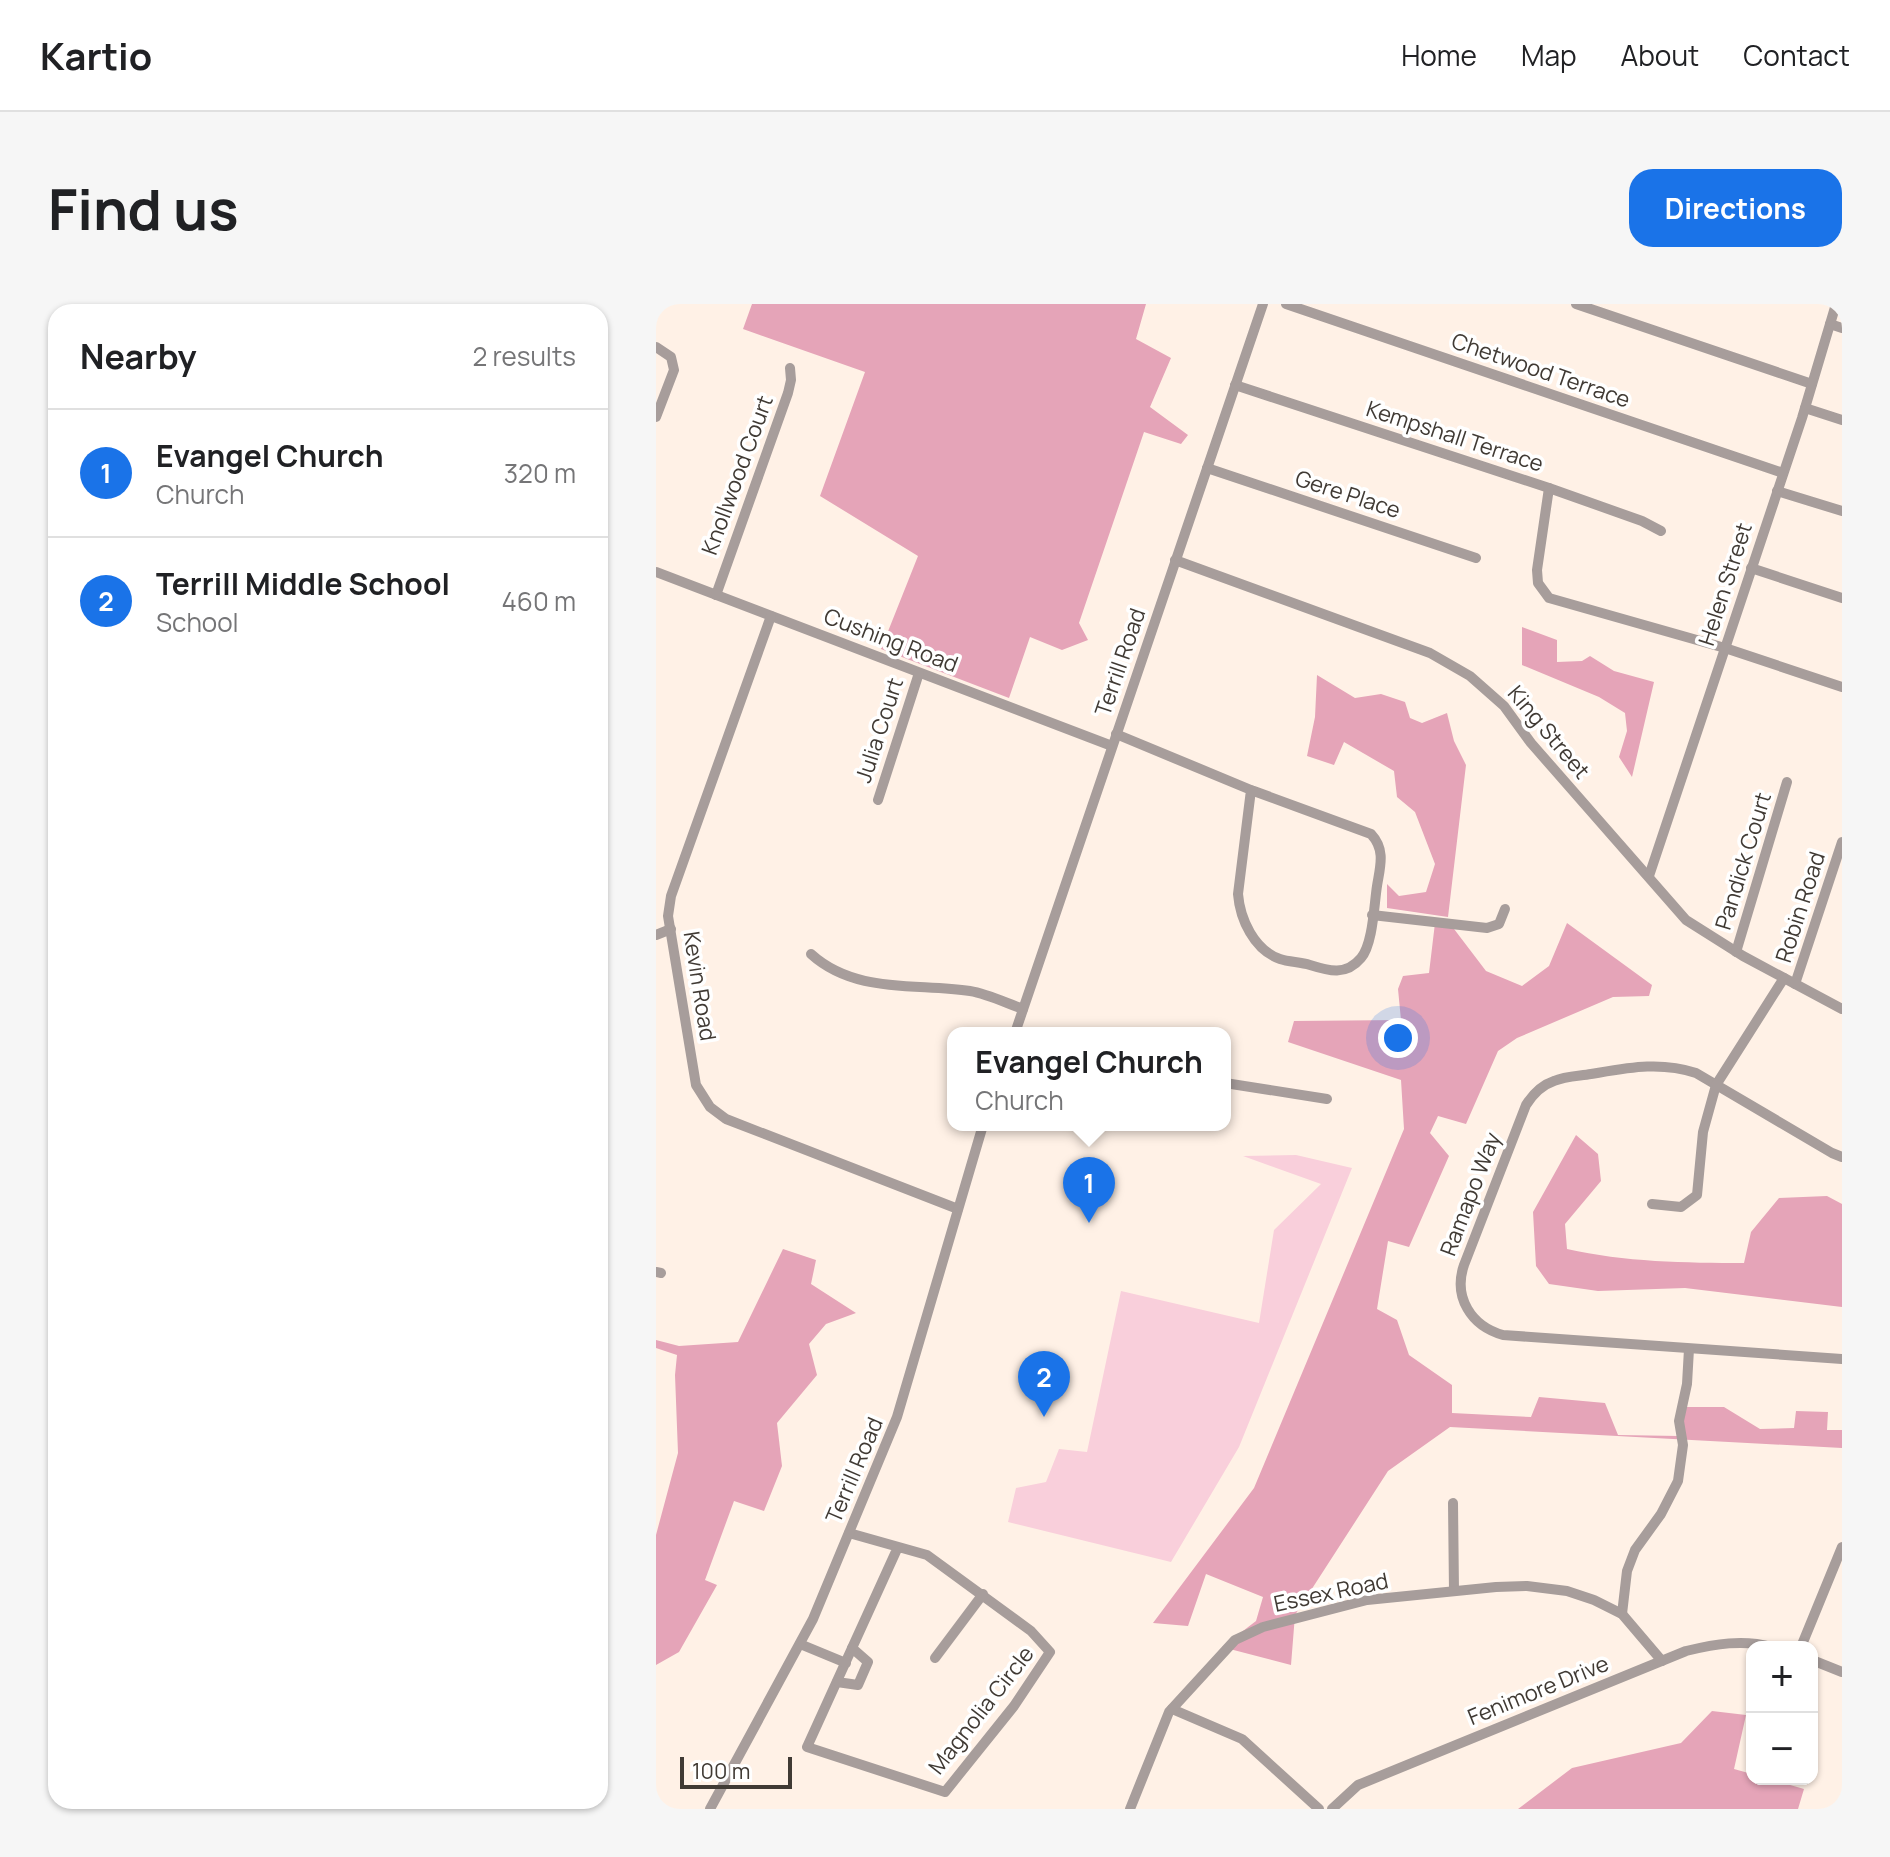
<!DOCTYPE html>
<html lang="en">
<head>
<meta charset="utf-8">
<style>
	body { margin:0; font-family:Manrope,sans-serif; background:#f6f6f6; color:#202124 }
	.controls { position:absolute; right:24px; bottom:24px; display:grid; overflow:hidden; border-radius:16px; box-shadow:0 2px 6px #0004 }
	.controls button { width:72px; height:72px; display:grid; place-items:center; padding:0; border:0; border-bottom:2px solid #e0e0e0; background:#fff; color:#202124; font:40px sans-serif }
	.scale { position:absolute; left:24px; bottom:20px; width:112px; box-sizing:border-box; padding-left:8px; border:4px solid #403a34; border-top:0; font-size:22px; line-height:28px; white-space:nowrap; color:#403a34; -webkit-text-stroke:6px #fff; paint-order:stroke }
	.you { position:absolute; left:742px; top:734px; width:28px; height:28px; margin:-20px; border:6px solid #fff; border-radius:50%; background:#1a73e8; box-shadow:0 0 0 12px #1a73e833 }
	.badge { display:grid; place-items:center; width:52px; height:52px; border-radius:50%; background:#1a73e8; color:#fff; font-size:26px; font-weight:700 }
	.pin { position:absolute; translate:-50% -66px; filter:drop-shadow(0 2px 4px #0008) }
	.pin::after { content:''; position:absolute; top:42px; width:28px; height:24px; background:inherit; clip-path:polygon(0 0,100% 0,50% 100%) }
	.popup { position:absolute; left:291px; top:723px; width:284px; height:104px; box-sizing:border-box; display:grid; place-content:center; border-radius:16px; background:#fff; filter:drop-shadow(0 2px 6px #0005); font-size:26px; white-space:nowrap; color:#757577 }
	.popup b { font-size:30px; color:#202124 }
	.popup::after { content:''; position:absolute; left:50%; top:100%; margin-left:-16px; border:16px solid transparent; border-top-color:#fff }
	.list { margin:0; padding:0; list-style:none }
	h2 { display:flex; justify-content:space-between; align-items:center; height:104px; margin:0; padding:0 32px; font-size:34px }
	h2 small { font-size:26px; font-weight:400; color:#757577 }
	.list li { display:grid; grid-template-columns:52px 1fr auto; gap:24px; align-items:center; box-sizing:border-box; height:128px; padding:0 32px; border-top:2px solid #e0e0e0 }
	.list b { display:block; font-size:30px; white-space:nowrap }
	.list p { margin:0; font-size:26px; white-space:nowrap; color:#757577 }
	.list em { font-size:26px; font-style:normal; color:#757577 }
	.map { position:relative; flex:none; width:1186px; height:1505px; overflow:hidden; border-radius:24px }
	header { display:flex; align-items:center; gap:48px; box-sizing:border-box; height:112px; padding:0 40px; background:#fff; border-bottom:2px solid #e0e0e0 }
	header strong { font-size:38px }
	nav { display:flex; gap:44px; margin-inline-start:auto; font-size:28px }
	.intro { display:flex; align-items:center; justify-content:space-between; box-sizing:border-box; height:192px; padding:0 48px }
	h1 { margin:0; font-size:56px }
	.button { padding:20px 36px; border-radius:24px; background:#1a73e8; color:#fff; font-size:28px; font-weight:700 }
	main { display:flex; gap:48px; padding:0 48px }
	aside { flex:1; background:#fff; border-radius:24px; box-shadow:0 2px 6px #0004 }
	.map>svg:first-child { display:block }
</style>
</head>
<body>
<header>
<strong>Kartio</strong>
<nav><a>Home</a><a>Map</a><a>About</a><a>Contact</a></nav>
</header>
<div class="intro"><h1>Find us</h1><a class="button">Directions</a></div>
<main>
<aside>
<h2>Nearby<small>2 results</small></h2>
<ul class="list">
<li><span class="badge">1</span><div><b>Evangel Church</b><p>Church</p></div><em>320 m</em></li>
<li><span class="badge">2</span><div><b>Terrill Middle School</b><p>School</p></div><em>460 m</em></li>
</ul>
</aside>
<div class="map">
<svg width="1186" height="1505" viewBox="0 0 1186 1505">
	<rect width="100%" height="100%" fill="#fff1e6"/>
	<!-- green -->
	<polygon fill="#f9cfdb" points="640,851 696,864 583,1143 515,1258 352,1218 360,1184 390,1178 403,1145 431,1148 465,987 603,1019 618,926 665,880 587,852"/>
	<!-- forest -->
	<g fill="#e5a4b8">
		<polygon points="96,0 490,0 480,35 515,54 494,103 532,131 525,140 488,128 423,319 432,336 406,346 374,333 353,394 225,345 262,252 164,192 209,68 87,25"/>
		<polygon points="866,323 901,336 901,358 926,357 934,352 958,367 998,378 976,473 963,453 971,427 969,409 943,393 866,361"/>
		<polygon points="661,371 699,394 725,390 749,398 754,414 766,419 791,409 798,437 810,461 792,613 731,604 731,580 743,592 770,588 779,560 759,508 741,493 738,467 688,438 678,461 651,452 659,413"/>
		<polygon points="779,619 795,621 830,667 866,682 893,662 911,619 996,681 993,692 957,693 861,734 842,747 810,820 782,812 774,829 793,852 753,943 732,937 721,1005 741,1016 753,1051 796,1081 796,1109 875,1113 883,1093 949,1099 962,1131 1023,1132 1023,1103 1068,1103 1104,1125 1138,1124 1140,1107 1172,1108 1171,1126 1186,1126 1186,1144 794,1123 732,1167 639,1311 635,1361 566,1343 600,1317 607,1293 550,1270 532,1322 497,1319 598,1184 748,825 745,776 632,738 638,717 745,716 742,685 747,672 773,669"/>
		<path d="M920,831l22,19 3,27 -36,43 2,25c57,13 119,14 177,14l7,-31 28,-34 48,-2 15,8v103l-157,-19 -87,3 -49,-7 -13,-18 -3,-54z"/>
		<polygon points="127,945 160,956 155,980 200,1009 170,1020 153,1040 161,1071 121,1119 126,1162 108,1207 78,1197 49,1276 61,1281 23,1348 0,1361 0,1231 22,1149 19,1071 21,1051 0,1044 0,1036 23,1042 82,1038"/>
		<polygon points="1056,1407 1090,1411 1078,1465 1096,1470 1096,1475 1113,1475 1148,1485 1142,1505 862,1505 916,1464 1025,1439"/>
	</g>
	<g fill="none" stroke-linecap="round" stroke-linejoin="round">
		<!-- minor -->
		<g stroke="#a79d9b" stroke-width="10">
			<polyline points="630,0 1127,169"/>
			<polyline points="920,0 1156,80"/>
			<polyline points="1174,20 1186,24"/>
			<polyline points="0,43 15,53 18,66 0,113"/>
			<polyline points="579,81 893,184 986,217 1005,227"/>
			<polyline points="1149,104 1186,116"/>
			<polyline points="551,164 820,254"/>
			<polyline points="893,184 881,266 882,279 893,294 1069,344 1186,383"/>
			<polyline points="1121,187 1186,207"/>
			<polyline points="519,256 774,349 814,372 848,402 875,439 1030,616 1087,652 1186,705"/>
			<polyline points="1095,264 1186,294"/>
			<polyline points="0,268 456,442"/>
			<polyline points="60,291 132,89 135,76 134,64"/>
			<polyline points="115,312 15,592 12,612 40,781 54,803 70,815 302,905"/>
			<path d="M460,430l135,56 120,44c15,16 9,33 6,52 -3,19 -4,58 -16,72 -15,18 -32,13 -51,7 -10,-3 -21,-3 -30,-6 -26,-9 -40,-40 -42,-65l13,-104"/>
			<polyline points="222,496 263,369"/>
			<polyline points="993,572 1146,114 1180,0"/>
			<polyline points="716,611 831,624 843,620 849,605"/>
			<polyline points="0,631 15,625"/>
			<polyline points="1080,648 1131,478"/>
			<path d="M155,650c44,40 105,29 159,37 18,3 36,12 53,18"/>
			<polyline points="1139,680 1186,538"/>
			<polyline points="359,729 607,0"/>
			<polyline points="569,779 671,795"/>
			<path d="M1186,853l-10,-4 -136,-80c-36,-12 -69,-5 -105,1 -12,2 -26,2 -37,7 -12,4 -21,13 -28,24l-62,160c-11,32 7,61 39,70l339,24"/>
			<polyline points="996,900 1025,903 1041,891 1047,828 1060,781 1128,674"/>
			<polyline points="0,968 5,969"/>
			<polyline points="797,1199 798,1287"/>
			<polyline points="193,1229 271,1251 375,1327 394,1348 358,1402 289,1488 151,1443 242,1243"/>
			<polyline points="966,1310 971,1267 979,1246 1005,1210 1022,1177 1027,1141 1023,1117 1031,1080 1033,1045"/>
			<polyline points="144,1340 190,1359"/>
			<polyline points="1145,1343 1186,1243"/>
			<polyline points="279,1354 327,1290"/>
			<polyline points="1156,1356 1186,1368"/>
			<polyline points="181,1378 202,1381 212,1358 196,1344"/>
			<polyline points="516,1405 586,1435 663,1505"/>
			<polyline points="54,1505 157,1315 241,1113 327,821"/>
			<polyline points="474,1505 513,1408 579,1336 607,1323 711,1296 840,1283 871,1282 911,1287 938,1296 966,1310 1006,1357"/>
			<path d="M676,1505l26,-24 328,-134c29,-7 57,-12 86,-4"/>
		</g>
	</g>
	<g text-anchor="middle" stroke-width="7" stroke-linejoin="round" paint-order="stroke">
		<!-- street labels -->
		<g font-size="22" fill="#403a34" stroke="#fff">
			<text transform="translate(885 66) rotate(19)" y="8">Chetwood Terrace</text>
			<text transform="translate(799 132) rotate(18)" y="8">Kempshall Terrace</text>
			<text transform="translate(81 171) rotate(-70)" y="8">Knollwood Court</text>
			<text transform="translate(692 190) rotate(18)" y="8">Gere Place</text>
			<text transform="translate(1069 280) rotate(-72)" y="8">Helen Street</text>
			<text transform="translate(235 336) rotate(21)" y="8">Cushing Road</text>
			<text transform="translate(464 358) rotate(-71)" y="8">Terrill Road</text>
			<text transform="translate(223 426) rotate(-72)" y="8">Julia Court</text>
			<text transform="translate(893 428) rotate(50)" y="8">King Street</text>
			<text transform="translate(1087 557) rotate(-73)" y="8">Pandick Court</text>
			<text transform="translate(1144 603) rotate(-72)" y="8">Robin Road</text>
			<text transform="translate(44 682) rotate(81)" y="8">Kevin Road</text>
			<text transform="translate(814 890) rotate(-69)" y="8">Ramapo Way</text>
			<text transform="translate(198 1166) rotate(-67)" y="8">Terrill Road</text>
			<text transform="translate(675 1288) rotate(-12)" y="8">Essex Road</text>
			<text transform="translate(882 1386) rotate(-22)" y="8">Fenimore Drive</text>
			<text transform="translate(325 1406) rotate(-52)" y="8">Magnolia Circle</text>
		</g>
	</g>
</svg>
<div class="controls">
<button>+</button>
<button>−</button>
</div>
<div class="scale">100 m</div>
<div class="you"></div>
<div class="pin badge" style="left:433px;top:919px">1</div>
<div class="popup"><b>Evangel Church</b>Church</div>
<div class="pin badge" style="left:388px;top:1113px">2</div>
</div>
</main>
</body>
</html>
